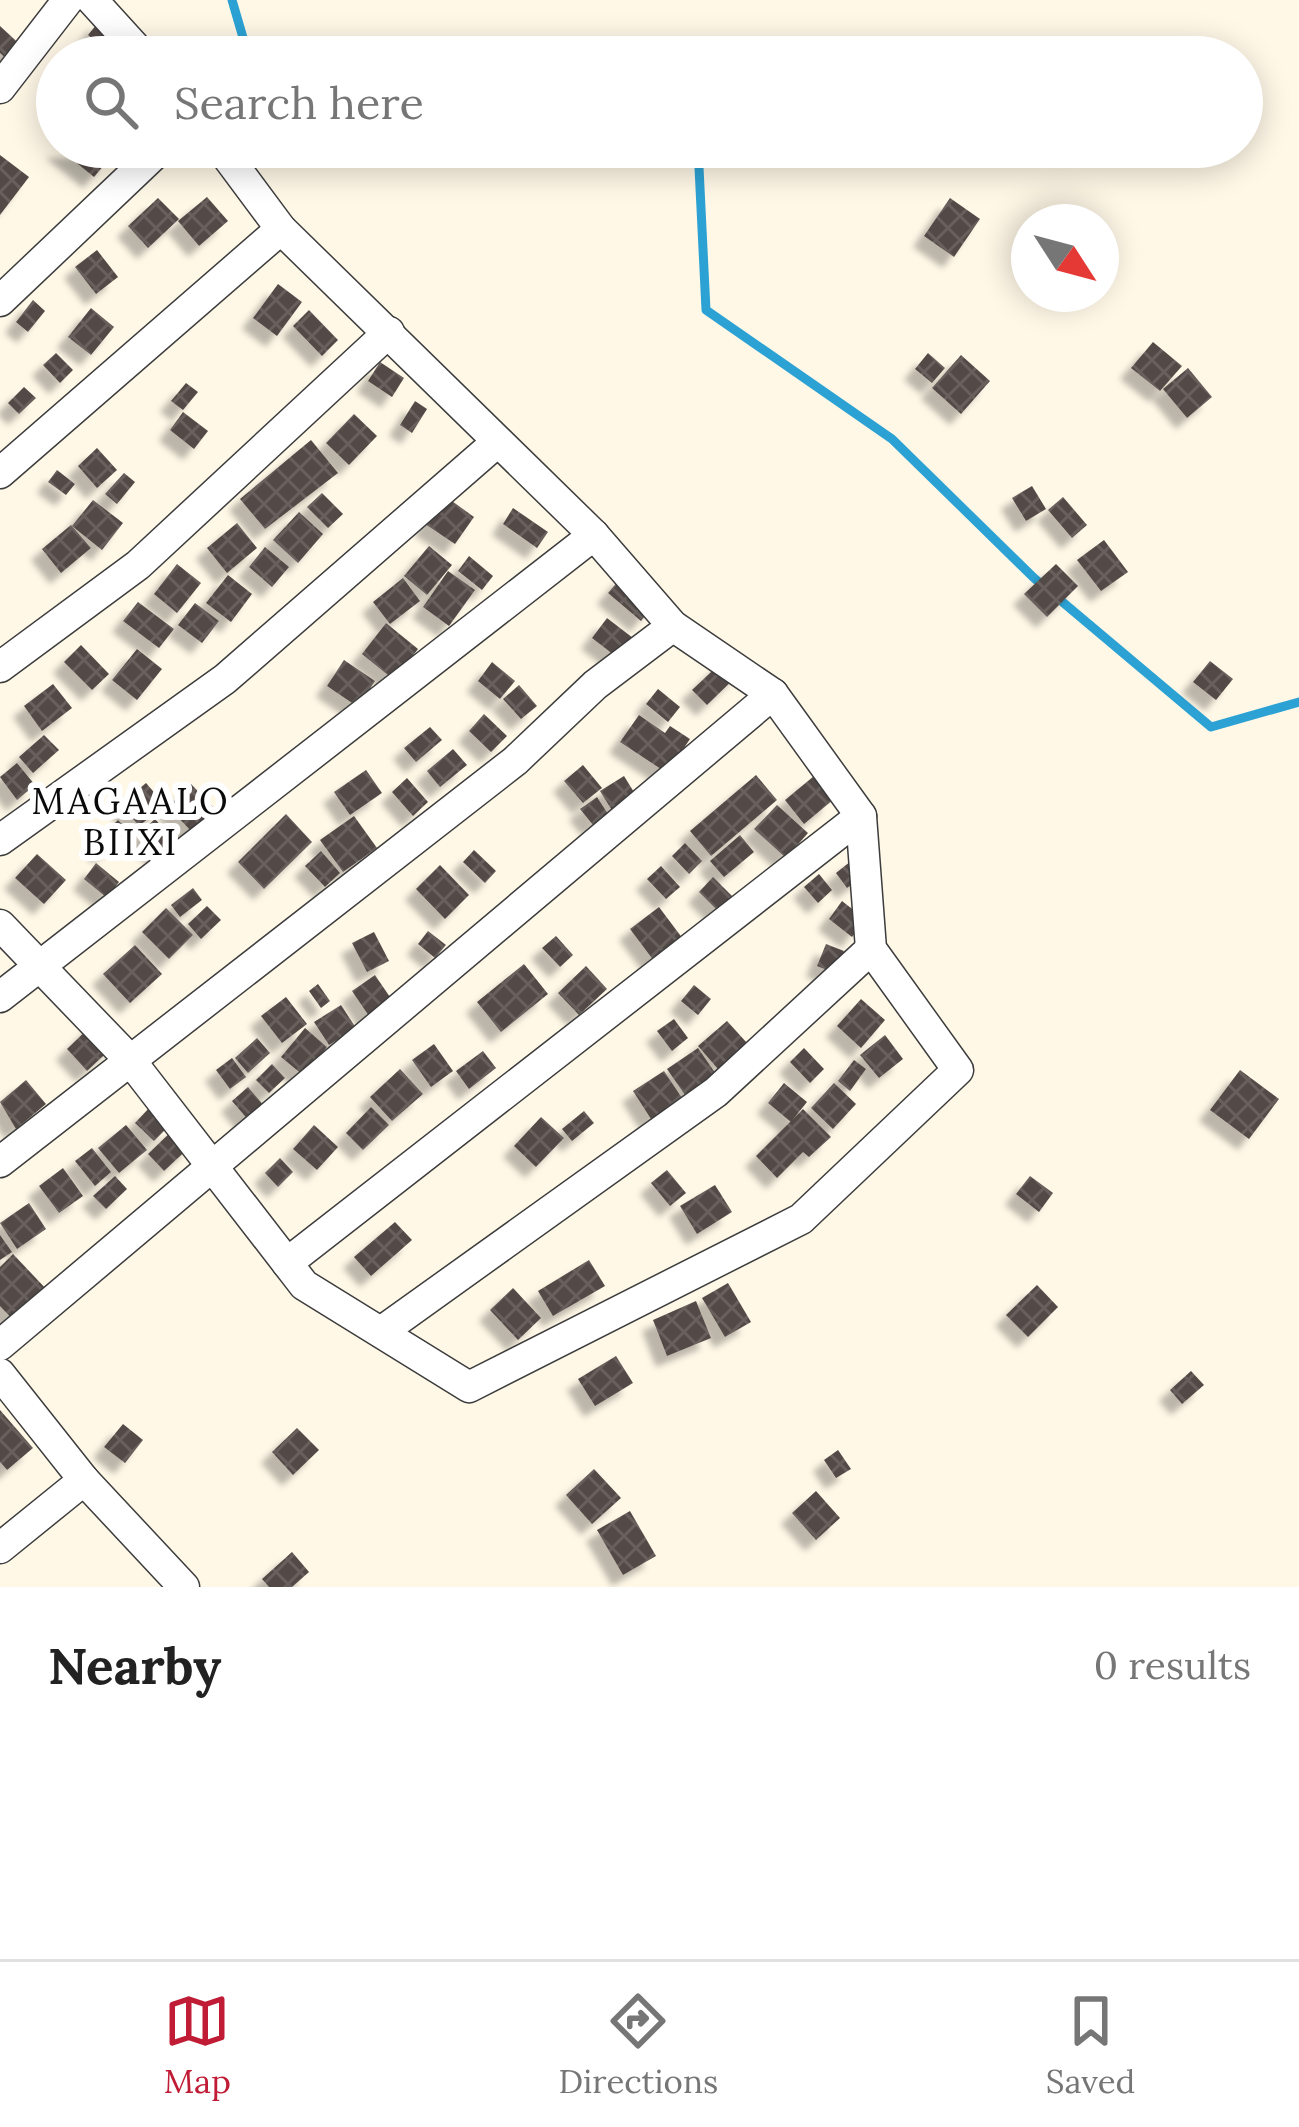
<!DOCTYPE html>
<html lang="en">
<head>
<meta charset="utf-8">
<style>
	body { margin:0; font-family:Lora,serif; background:#f6f6f6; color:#222 }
	.compass { position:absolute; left:1011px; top:204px; width:108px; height:108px; border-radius:50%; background:#fff; box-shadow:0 6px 30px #0003; rotate:126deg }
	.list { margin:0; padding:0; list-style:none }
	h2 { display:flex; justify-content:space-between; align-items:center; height:156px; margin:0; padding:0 48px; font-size:51px }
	h2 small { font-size:39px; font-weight:400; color:#767676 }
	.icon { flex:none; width:66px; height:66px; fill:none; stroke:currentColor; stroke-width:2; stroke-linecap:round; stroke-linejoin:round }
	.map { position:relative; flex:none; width:1299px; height:1587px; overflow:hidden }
	.search { position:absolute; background:#fff; box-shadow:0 6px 30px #0003; left:36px; right:36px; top:36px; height:132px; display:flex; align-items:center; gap:30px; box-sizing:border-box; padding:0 42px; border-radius:66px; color:#767676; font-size:45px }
	.sheet { height:372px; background:#fff }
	nav { display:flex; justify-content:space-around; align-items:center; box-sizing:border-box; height:168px; border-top:3px solid #e0e0e0; background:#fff; font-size:33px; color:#767676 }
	nav a { display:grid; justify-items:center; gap:6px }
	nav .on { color:#c01c35 }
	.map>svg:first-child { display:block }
</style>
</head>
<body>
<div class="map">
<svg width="1299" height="1587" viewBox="0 0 1299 1587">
	<defs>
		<pattern id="building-cross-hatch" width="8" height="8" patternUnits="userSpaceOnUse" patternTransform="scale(3)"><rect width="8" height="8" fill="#534a46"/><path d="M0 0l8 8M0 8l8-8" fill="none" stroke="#67605c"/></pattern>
		<filter id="shadow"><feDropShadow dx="-11" dy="11" stdDeviation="3" flood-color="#0004"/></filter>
	</defs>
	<rect width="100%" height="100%" fill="#fff8e7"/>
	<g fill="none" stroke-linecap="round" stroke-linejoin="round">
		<!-- stream -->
		<g stroke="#2ca2d4" stroke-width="9">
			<polyline points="232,0 244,41 269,57"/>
			<polyline points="698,147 706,310 892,439 1034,578 1211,727 1299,702"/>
		</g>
	</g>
	<!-- building -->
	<g fill="url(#building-cross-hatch)" filter="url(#shadow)">
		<polygon points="100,20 127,43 115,57 88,35"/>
		<polygon points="0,26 25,49 11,63 0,53"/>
		<polygon points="57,147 96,147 110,158 94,177"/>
		<polygon points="0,155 29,177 0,215"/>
		<polygon points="207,197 228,221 199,246 178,221"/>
		<polygon points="158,198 179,219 148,248 128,226"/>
		<polygon points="950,198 980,219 954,257 924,236"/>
		<polygon points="97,250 118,277 96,294 75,267"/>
		<polygon points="278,284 302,302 277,336 253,318"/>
		<polygon points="33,300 45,311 28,332 16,322"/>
		<polygon points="91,308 114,327 91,355 68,337"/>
		<polygon points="309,310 338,340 322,356 293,326"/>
		<polygon points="1153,342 1182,366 1160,391 1131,368"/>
		<polygon points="56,353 73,370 60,383 43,365"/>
		<polygon points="928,353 945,368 932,383 915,369"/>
		<polygon points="961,355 990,381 961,414 932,388"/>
		<polygon points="380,362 404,378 392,397 368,381"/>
		<polygon points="1188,368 1212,397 1187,418 1163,389"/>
		<polygon points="186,383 198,392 183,410 171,401"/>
		<polygon points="24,387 36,398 19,414 8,403"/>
		<polygon points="415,401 427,409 412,433 400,425"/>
		<polygon points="183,412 208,431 194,449 170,430"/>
		<polygon points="354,414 377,436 349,465 326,443"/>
		<polygon points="311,440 338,473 265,529 240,499"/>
		<polygon points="97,448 117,470 97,488 78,466"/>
		<polygon points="57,470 75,484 66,495 48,482"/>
		<polygon points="124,473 135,482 117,504 105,494"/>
		<polygon points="1032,486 1046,509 1026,521 1012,498"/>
		<polygon points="322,493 343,514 328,528 307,507"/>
		<polygon points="445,496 474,517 455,544 425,524"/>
		<polygon points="1063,497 1087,525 1072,538 1048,510"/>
		<polygon points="93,500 123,523 102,550 72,526"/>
		<polygon points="513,508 548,532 537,548 503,524"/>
		<polygon points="299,512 323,534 298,563 273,540"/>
		<polygon points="237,523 257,548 227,573 207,548"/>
		<polygon points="71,525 91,548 61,573 42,549"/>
		<polygon points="1104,540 1128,572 1101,591 1077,560"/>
		<polygon points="429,546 452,565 427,595 404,576"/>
		<polygon points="265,547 289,567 272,587 249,567"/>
		<polygon points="469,556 493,576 482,590 458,571"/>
		<polygon points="177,564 201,583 177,613 154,594"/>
		<polygon points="1056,564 1078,586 1047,617 1024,594"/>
		<polygon points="448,571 475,590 449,626 423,607"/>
		<polygon points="625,573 658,600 641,621 608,593"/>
		<polygon points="228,575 252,594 231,622 206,603"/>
		<polygon points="403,578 420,601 390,624 373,602"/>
		<polygon points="138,602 174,629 159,648 123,621"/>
		<polygon points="195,603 219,621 202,643 178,625"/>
		<polygon points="607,618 633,638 618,658 592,638"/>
		<polygon points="386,623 418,649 394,680 362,654"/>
		<polygon points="81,645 109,674 92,690 64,662"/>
		<polygon points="137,649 162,669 137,700 112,680"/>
		<polygon points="727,657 741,672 707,705 692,690"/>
		<polygon points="344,660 375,681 358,707 327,686"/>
		<polygon points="1210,661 1233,679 1216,700 1193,682"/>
		<polygon points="492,662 515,681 500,699 478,681"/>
		<polygon points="53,684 72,708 42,731 24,706"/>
		<polygon points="519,685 537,706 521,719 503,699"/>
		<polygon points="658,689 680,707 668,722 646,704"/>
		<polygon points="484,714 507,736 491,752 469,731"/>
		<polygon points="639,715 665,733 670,726 690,739 667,773 620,742"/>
		<polygon points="430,727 442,740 416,762 404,748"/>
		<polygon points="44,735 59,750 33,773 19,757"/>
		<polygon points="453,749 467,765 440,787 427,771"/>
		<polygon points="17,763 35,785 17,800 0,777"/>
		<polygon points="583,765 602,788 583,803 564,781"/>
		<polygon points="366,770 382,793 350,815 334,792"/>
		<polygon points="756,775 777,800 711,856 690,831"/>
		<polygon points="624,776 645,810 621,825 600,791"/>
		<polygon points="814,776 833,800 804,824 785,800"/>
		<polygon points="407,778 428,802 413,816 392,792"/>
		<polygon points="146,783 165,805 139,826 121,804"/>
		<polygon points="191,784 216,810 193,833 168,807"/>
		<polygon points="597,797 608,814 593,825 580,809"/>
		<polygon points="777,805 808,833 786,858 754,829"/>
		<polygon points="286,814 312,842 264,889 238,862"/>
		<polygon points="354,816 377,848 343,872 320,840"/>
		<polygon points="155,819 175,841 158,855 139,833"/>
		<polygon points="118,820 128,830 104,853 95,842"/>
		<polygon points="740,835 754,852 724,877 710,861"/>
		<polygon points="685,843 702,861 689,874 672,856"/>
		<polygon points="474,850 496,871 485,883 463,862"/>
		<polygon points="321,851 340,873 325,887 305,866"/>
		<polygon points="37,854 66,880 44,904 15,878"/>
		<polygon points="856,857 868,872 847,888 836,873"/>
		<polygon points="96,863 119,882 107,898 84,879"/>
		<polygon points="440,865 469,895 445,919 416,889"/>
		<polygon points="661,866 680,887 666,899 647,879"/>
		<polygon points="819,874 832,890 818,903 804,887"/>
		<polygon points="713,877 734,898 720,913 699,892"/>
		<polygon points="193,888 202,900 180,917 171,905"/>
		<polygon points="842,901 865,919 852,937 829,919"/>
		<polygon points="207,906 221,920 201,939 188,924"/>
		<polygon points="659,907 686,943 657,965 630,929"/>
		<polygon points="166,908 193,935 169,959 142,932"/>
		<polygon points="428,931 446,945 435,958 418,944"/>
		<polygon points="374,932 389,961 367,972 352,943"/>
		<polygon points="556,936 573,955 560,967 542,948"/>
		<polygon points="826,944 844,951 834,973 817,966"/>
		<polygon points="135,945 162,974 130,1003 103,974"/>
		<polygon points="524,964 548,994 501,1032 477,1002"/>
		<polygon points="586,966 607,989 579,1015 558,993"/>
		<polygon points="375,975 394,1003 371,1019 352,991"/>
		<polygon points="318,984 330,1001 321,1008 309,991"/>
		<polygon points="694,985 711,999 698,1015 681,1001"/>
		<polygon points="286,997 307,1024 282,1043 261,1016"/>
		<polygon points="861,999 885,1020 861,1048 837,1026"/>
		<polygon points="341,1005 356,1028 329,1045 314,1022"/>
		<polygon points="674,1019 688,1038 672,1051 657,1031"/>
		<polygon points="97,1020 117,1043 87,1071 67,1049"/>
		<polygon points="727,1021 747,1043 718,1069 698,1046"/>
		<polygon points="305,1028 327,1047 304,1076 281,1057"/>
		<polygon points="885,1035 903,1059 879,1078 860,1055"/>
		<polygon points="257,1038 270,1053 248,1073 235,1058"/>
		<polygon points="434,1044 453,1071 431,1087 412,1060"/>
		<polygon points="698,1048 718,1077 687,1098 667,1069"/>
		<polygon points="804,1048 824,1069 810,1083 790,1062"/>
		<polygon points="483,1051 496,1068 469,1089 456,1071"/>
		<polygon points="232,1058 246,1077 230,1089 216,1070"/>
		<polygon points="854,1060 866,1069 850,1091 838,1081"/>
		<polygon points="272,1064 285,1078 269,1093 256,1080"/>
		<polygon points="400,1069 423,1094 392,1121 370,1097"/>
		<polygon points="1240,1070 1279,1099 1249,1139 1210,1110"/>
		<polygon points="664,1071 682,1098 651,1119 633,1091"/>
		<polygon points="26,1080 46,1104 16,1129 0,1102"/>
		<polygon points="784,1083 807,1102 791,1122 768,1103"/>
		<polygon points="834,1083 856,1104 833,1129 811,1108"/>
		<polygon points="248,1087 266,1108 250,1122 232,1101"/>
		<polygon points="150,1107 169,1126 154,1141 135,1123"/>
		<polygon points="371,1107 389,1125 363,1150 346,1133"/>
		<polygon points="803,1109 831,1137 809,1157 803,1152 777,1178 756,1156"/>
		<polygon points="584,1111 594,1123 572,1141 562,1129"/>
		<polygon points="541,1117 564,1138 536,1167 514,1146"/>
		<polygon points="126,1125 147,1150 119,1173 98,1148"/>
		<polygon points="314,1125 338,1147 317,1170 293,1149"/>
		<polygon points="177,1126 193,1144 164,1171 148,1154"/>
		<polygon points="92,1148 111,1172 95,1186 75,1161"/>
		<polygon points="280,1158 293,1172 278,1187 265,1173"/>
		<polygon points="63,1168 83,1196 59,1213 39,1186"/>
		<polygon points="667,1170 686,1193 670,1206 651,1183"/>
		<polygon points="115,1176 127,1189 106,1209 93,1196"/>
		<polygon points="1030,1176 1053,1193 1039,1212 1016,1194"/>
		<polygon points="715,1185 732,1212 697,1234 680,1206"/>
		<polygon points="29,1203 46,1229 17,1249 0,1223"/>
		<polygon points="395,1222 412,1240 371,1276 354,1257"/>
		<polygon points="0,1235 12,1252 0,1260"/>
		<polygon points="13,1254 49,1292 16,1323 0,1306 0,1267"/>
		<polygon points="589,1260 605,1286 553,1316 538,1291"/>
		<polygon points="728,1283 751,1322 725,1337 702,1298"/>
		<polygon points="1037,1285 1058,1307 1028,1337 1006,1315"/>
		<polygon points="513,1288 541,1318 518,1340 490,1310"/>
		<polygon points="696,1301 711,1338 667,1356 653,1320"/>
		<polygon points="616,1356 633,1383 595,1406 578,1379"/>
		<polygon points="1191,1371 1204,1385 1182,1404 1170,1390"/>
		<polygon points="0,1410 33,1448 7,1470 0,1462"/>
		<polygon points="123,1424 143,1440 125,1463 104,1447"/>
		<polygon points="297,1428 319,1450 293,1475 272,1452"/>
		<polygon points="838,1450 851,1469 836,1478 824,1460"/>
		<polygon points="594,1469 621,1498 592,1524 566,1495"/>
		<polygon points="816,1491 840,1518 816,1540 792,1513"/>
		<polygon points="630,1511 656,1556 623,1575 597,1530"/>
		<polygon points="292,1552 309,1572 292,1587 269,1587 262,1579"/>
	</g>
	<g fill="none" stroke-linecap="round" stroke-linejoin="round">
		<defs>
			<g id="street">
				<polyline points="92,0 144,57"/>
				<polyline points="0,88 68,0"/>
				<polyline points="0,301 162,147"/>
				<polyline points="0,473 281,229"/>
				<polyline points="0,667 138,565 389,332"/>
				<polyline points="0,840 225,679 496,443"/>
				<polyline points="0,925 130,1060 304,1285 469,1387 801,1219 958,1070 871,949 861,816 773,694 673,626 594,535 281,229 220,147"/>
				<polyline points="0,997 594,535"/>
				<polyline points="0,1162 515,761 595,685 673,626"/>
				<polyline points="287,1263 861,816"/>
				<polyline points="381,1332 716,1092 871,949"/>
				<polyline points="0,1345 773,694"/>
				<polyline points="0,1374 84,1480 184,1587"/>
				<polyline points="0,1548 84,1480"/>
			</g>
		</defs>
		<!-- street casing -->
		<use href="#street" stroke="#3d3d3d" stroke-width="33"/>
		<!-- street -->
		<use href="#street" stroke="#fff" stroke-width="30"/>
	</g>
	<g text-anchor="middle" stroke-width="12" stroke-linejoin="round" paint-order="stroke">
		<!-- quarter labels -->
		<g font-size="36" letter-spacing="3" fill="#0a0a0a" stroke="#fff">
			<text x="131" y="814">MAGAALO<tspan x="131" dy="41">BIIXI</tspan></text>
		</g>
	</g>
</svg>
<svg class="compass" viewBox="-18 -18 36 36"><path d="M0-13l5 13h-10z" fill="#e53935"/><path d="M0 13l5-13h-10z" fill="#767676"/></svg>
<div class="search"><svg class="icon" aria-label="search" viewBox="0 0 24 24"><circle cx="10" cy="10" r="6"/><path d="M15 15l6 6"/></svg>Search here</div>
</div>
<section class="sheet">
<h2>Nearby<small>0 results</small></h2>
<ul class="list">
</ul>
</section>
<nav>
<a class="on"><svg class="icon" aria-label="map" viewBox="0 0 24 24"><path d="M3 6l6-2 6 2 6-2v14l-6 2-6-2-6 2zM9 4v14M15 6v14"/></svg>Map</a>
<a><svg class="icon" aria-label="directions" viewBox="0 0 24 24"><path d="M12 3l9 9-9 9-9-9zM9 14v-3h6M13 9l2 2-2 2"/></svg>Directions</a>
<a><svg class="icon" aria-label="saved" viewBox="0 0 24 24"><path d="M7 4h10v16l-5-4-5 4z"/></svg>Saved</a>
</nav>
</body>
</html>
